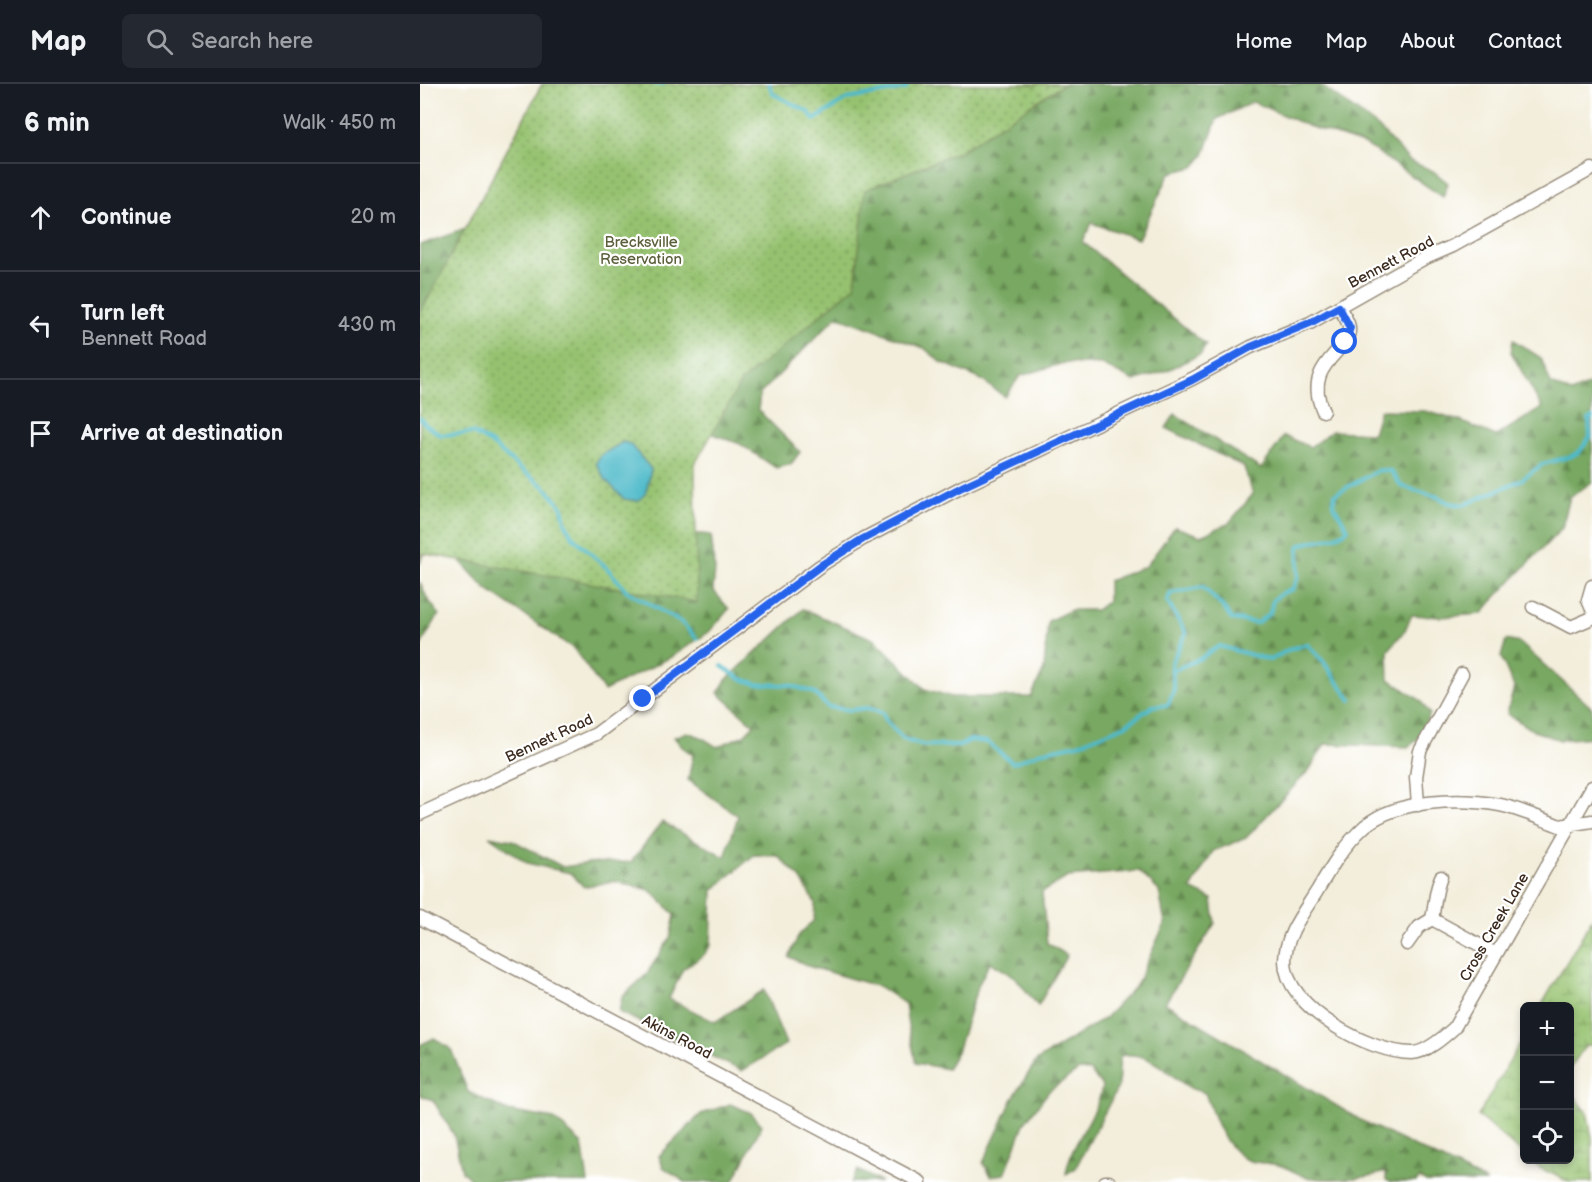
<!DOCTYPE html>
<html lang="en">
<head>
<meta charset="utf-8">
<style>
	body { margin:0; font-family:"Balsamiq Sans",sans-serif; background:#242831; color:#f1f3f6 }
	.controls { position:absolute; right:18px; bottom:18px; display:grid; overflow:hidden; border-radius:9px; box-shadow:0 3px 9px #0003 }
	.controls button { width:54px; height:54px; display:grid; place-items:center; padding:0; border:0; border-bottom:2px solid #363941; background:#171b24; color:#f1f3f6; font:30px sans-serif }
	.stop { position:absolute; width:18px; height:18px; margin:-14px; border:4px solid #2563eb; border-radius:50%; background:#fff }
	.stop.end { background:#2563eb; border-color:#fff; box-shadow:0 2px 6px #0008 }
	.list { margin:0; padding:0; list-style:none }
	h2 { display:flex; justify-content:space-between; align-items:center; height:78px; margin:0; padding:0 24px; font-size:26px }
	h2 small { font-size:20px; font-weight:400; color:#9ea1a6 }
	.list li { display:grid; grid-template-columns:39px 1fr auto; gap:18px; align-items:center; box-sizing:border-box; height:108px; padding:0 24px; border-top:2px solid #363941 }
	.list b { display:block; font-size:22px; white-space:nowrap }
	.list p { margin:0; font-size:20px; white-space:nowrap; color:#9ea1a6 }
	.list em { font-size:20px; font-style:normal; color:#9ea1a6 }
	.icon { flex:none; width:33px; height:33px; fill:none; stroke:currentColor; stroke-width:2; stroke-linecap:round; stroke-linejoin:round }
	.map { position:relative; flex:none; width:1172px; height:1098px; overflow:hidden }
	header { display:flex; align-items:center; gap:36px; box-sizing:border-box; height:84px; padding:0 30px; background:#171b24; border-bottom:2px solid #363941 }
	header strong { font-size:28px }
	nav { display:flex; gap:33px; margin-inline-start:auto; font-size:21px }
	.search { width:420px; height:54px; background:#242831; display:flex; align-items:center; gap:15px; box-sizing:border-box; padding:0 21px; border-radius:9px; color:#9ea1a6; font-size:22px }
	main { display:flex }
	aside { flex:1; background:#171b24 }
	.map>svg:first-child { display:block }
</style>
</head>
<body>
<header>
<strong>Map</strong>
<div class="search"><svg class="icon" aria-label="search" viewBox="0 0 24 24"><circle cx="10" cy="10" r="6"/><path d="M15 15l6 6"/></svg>Search here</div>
<nav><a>Home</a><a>Map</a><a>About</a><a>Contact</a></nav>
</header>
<main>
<aside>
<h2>6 min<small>Walk · 450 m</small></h2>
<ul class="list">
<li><svg class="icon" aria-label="ahead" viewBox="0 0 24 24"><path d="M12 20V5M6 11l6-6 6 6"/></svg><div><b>Continue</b></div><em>20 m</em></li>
<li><svg class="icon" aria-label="left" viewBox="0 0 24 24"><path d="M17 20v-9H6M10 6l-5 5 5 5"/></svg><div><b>Turn left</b><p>Bennett Road</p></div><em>430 m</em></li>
<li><svg class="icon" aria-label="arrive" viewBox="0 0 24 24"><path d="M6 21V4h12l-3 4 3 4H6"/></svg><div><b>Arrive at destination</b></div></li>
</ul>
</aside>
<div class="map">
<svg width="1172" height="1098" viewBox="0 0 1172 1098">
	<defs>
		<pattern id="forest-firs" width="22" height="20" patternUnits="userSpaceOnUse" patternTransform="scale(1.5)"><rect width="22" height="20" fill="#78a862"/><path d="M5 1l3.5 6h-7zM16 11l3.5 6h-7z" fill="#648950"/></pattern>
		<pattern id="wetland-marsh" width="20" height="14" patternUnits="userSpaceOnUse" patternTransform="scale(1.5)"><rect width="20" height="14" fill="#96c26f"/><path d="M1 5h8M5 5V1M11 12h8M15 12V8" fill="none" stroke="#7c9e5b"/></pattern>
		<pattern id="park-dots" width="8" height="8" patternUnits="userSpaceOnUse" patternTransform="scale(1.5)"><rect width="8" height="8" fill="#96c26f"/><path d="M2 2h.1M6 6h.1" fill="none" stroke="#7c9e5b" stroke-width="1.8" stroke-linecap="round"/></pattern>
	</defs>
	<rect width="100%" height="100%" fill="#fff"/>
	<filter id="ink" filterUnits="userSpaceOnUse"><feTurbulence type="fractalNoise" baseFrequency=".0167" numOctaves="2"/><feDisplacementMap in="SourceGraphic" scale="12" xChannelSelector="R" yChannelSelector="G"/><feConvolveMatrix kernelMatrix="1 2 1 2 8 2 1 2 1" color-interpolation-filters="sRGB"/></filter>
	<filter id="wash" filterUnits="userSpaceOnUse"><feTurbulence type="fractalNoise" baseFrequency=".008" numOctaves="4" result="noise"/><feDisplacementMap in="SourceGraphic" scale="24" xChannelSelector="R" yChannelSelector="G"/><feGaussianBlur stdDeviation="1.35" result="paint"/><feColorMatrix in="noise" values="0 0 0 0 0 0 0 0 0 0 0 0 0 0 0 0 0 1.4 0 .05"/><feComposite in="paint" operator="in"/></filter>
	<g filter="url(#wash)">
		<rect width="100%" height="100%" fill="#f3eedb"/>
		<!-- forest -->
		<g fill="url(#forest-firs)" stroke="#5a6940" stroke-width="1.5">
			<polygon points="122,0 899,0 958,43 990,77 1013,87 1028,99 1023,113 946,61 888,42 833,18 797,35 784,71 774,83 750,89 718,155 672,139 663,158 786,261 781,270 746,287 714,297 682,281 644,279 600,292 585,313 560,295 521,278 504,264 417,232 340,310 338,326 380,368 371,380 356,384 320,360 288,348 245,371 270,449 291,451 295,486 293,506 309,525 289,548 253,572 184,607 154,565 66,505 28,464 6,461 0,480 0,161 45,145"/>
			<path d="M1093,256l28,18 10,26 20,9 21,-9v98l-22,15 -8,31 -66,69 -14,17 -42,3 -28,-2 -7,15 -17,21 1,28 31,21 10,14 -13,26 -9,7 -83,-3 -15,25 -64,69 -33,13 -22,38 21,10 3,24 -50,80 197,118 125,61h-61l-6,-4 -4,4h-25l-5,-2v-8c-22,7 -61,10 -83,4 -8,-3 -16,-9 -25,-11 -11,-3 -28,-1 -36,-8 -22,-16 -28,-40 -37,-64 -6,-2 -13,-3 -18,-7 -21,-14 -39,-36 -67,-30l-2,31 -43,82 -9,5c4,-32 32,-57 36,-88l-12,-15 -11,-1 -30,21 -25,33 -19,50 -14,2 -8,-13 30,-65 23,-37 69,-43 32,-34 28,-61 -6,-32 -20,-20 -71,6 -26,15 5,51 20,12 -29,51 -23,-29 -25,-15 -13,26 -20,64 -10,17 -31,-6 -8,-37 -3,-22 -25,-17 -69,-20 -22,-10 10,-22 15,-15 1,-17 -14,-24 -23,-23 -24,-1 -41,35 -2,55 -8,11 -20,13 -14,30 46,23 49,-32 22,54 -44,27 -123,-59 3,-15 24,-22 24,-37 5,-23 -25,-25 -36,-9 -30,6 -14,-14 -43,-10 -38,-27 23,4 51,27 27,-4 41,-1 31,-40 63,35 13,-41 -50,-36 5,-25 -12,-9 -7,-9 13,-5 14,5 16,10 27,-12 10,-10 -36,-32 8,-13 77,-71 72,31 50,49 27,8h79l13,-28 4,-48 23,-11h25l12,-9v-20l38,-15 29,-39 26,9 28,-13 24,-29 -9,-27 -78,-39 9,-14 86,55 23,-33 26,11 22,-16 41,2 7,-23 45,1 35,10 36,15 46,-28 -31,-56z"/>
			<polygon points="0,498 7,514 19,530 0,563"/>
			<polygon points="1086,556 1100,559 1172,624 1172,653 1140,656 1114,647 1087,630 1094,603 1081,573"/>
			<polygon points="14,954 31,965 48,1008 88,1027 134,1035 162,1060 168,1098 53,1098 42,1087 34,1051 13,1016 0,1011 0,961"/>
			<polygon points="310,1020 331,1029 342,1041 313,1098 265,1098 243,1083 239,1072 281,1030"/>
			<polygon points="438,1086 461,1098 431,1098"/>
		</g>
		<!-- wetland -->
		<g fill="url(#wetland-marsh)" stroke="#687646" stroke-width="1.5">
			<polygon points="1172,835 1172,961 1166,961 1150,984 1150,922 1121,922"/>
			<polygon points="1104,952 1104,1071 1058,1032"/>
			<polygon points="1150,1006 1167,1028 1172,1054 1172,1098 1149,1098 1120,1084 1110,1076 1150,1076"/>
		</g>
		<!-- park -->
		<polygon fill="url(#park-dots)" stroke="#687646" stroke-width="1.5" points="122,0 644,0 540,67 445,106 435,202 321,298 275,380 277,518 0,469 0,230"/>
		<!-- water -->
		<polygon fill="#4ebac9" stroke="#447274" stroke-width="1.5" points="203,358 210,360 231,385 226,409 218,417 204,415 185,395 176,379 181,371"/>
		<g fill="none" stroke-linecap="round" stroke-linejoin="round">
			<!-- stream -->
			<g stroke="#4ebac9" stroke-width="4">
				<polyline points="235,0 243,0"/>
				<polyline points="349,0 353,10 389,28 394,36 427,15 486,5 487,0"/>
				<polyline points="0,334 6,341 21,351 53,349 72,360 98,383 125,403 142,423 145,438 152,452 187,484 207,507 262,539 277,555"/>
				<path d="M302,582l17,12 18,6 32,1 24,7 15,15 22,3 17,-2 16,5 3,8 17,18 18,6 39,1 10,-6 17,2 26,21 31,-12 34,-7 46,-18 29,-20 15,-1 6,-16 -3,-25 15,-31 -19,-32 4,-8 32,-6 20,20 8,12 26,4 13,-10 3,-13 9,-7 11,-4 5,-12 1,-31c16,-8 36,-5 49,-17l-15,-25 2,-10 44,-24 12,1 10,15 37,11 11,6 15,2 57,-25 22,-16 29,-8 8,-5 10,-14 -1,-17 3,-2"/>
				<polyline points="752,587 781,574 799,562 850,576 870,565 887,560 902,576 931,616"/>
			</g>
		</g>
	</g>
	<g filter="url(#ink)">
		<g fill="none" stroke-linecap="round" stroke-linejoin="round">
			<defs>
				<g id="minor">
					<path d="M903,327c-22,-48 29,-60 26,-83 0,-7 -7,-15 -10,-21"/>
					<polyline points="1172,502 1168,516 1172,525"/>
					<polyline points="1113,523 1151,543 1172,534"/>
					<path d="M1172,703l-138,241c-10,9 -28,25 -42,25 -42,0 -127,-45 -127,-92 0,-26 19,-49 32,-70 14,-24 27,-46 48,-65 32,-27 96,-28 135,-21 20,4 41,14 60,21l32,-5"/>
					<polyline points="998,721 996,693 1000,667 1042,590"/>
					<polyline points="0,730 176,650 400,482 443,455 542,403 772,295 831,263 890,239 1003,175 1033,162 1172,85"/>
					<polyline points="0,834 500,1098"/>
					<polyline points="1012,835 1076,870"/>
					<path d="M987,860l12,-17 13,-8c3,-15 3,-28 9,-42"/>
					<polyline points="685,1098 689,1098"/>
				</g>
			</defs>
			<!-- minor casing -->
			<use href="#minor" stroke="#978c7c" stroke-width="15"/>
			<!-- minor -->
			<use href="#minor" stroke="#fff" stroke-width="12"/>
		</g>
	</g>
	<g fill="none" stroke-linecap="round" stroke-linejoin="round" filter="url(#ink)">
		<!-- route -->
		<polyline stroke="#2563eb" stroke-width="8" points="223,615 400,482 443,455 542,403 772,296 831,263 890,239 919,223 930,244 925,258"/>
	</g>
	<g text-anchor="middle" stroke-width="4.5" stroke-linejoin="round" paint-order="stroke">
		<!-- park labels -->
		<g font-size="15" fill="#5b5f3a" stroke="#fff">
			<text x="221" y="163">Brecksville<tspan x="221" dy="17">Reservation</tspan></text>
		</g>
		<!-- street labels -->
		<g font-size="15" fill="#3b2a1e" stroke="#fff">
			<text transform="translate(971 178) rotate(-28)" y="5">Bennett Road</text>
			<text transform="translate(129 654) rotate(-25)" y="5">Bennett Road</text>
			<text transform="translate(1074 843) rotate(-60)" y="5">Cross Creek Lane</text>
			<text transform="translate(257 953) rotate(28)" y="5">Akins Road</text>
		</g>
	</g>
</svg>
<div class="controls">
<button>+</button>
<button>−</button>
<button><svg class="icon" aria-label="locate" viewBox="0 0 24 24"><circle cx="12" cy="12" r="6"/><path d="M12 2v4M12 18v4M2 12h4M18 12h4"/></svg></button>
</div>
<div class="stop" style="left:925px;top:258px"></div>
<div class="stop end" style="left:223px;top:615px"></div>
</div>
</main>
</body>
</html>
